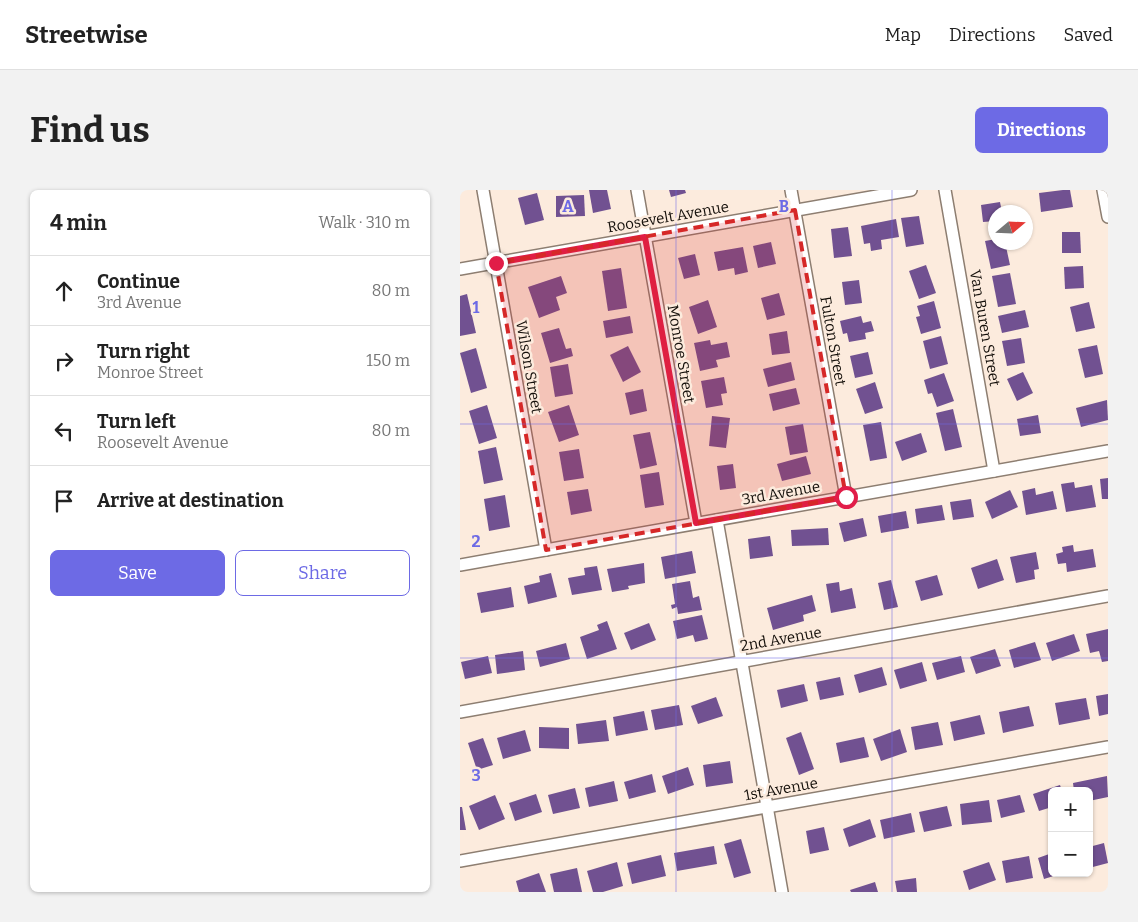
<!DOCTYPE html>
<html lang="en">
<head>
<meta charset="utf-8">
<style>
	body { margin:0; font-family:Bitter,serif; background:#f2f2f2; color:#222 }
	.controls { position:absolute; right:15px; bottom:15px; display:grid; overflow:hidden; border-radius:8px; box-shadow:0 1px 4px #0004 }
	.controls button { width:45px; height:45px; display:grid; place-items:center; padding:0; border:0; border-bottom:1px solid #e0e0e0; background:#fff; color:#222; font:25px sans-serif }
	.compass { position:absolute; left:528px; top:15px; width:45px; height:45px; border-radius:50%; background:#fff; box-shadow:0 1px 4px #0004; rotate:71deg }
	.stop { position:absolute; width:15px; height:15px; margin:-11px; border:4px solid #e11d48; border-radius:50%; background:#fff }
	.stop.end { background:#e11d48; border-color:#fff; box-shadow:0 1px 5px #0008 }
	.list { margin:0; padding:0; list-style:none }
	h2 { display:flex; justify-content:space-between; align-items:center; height:65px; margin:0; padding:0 20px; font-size:21px }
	h2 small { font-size:16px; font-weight:400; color:#767676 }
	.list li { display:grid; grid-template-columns:32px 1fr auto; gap:15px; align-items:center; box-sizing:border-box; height:70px; padding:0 20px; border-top:1px solid #e0e0e0 }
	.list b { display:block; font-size:19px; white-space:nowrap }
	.list p { margin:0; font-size:16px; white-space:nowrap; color:#767676 }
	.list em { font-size:16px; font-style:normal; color:#767676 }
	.actions { display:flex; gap:10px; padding:15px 20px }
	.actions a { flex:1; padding:11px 0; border:1px solid #6d6ae5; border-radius:8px; text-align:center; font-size:18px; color:#6d6ae5 }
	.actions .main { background:#6d6ae5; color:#fff }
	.icon { flex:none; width:28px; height:28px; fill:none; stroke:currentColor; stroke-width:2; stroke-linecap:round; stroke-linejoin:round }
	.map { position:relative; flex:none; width:648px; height:702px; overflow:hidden; border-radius:8px }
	header { display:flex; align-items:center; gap:30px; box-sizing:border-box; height:70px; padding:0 25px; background:#fff; border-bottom:1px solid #e0e0e0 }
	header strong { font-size:24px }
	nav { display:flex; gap:28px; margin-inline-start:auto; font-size:18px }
	.intro { display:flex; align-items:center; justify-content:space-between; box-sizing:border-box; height:120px; padding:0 30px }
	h1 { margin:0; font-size:35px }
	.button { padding:12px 22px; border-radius:8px; background:#6d6ae5; color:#fff; font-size:18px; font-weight:700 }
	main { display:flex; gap:30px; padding:0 30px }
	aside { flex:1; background:#fff; border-radius:8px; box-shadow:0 1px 4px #0004 }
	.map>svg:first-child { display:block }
</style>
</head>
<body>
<header>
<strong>Streetwise</strong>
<nav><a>Map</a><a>Directions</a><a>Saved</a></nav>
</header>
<div class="intro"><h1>Find us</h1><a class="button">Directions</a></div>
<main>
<aside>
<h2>4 min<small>Walk · 310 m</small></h2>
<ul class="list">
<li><svg class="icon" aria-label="ahead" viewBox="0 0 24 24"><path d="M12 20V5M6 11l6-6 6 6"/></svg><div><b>Continue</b><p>3rd Avenue</p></div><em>80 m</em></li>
<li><svg class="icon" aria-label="right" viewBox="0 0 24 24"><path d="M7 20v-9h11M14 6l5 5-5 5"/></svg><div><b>Turn right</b><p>Monroe Street</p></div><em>150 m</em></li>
<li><svg class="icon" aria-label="left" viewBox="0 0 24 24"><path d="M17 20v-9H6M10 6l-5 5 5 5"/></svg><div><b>Turn left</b><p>Roosevelt Avenue</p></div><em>80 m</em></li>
<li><svg class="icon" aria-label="arrive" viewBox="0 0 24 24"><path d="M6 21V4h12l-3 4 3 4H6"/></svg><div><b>Arrive at destination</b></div></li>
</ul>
<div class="actions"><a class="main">Save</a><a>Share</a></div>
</aside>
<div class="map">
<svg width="648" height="702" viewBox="0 0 648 702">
	<rect width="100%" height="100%" fill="#fcebdd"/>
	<!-- building -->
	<g fill="#715191">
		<polygon points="129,0 147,0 151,19 133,23"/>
		<polygon points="209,0 225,0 226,3 211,7"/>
		<polygon points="603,0 610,0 613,17 581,22 579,3"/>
		<polygon points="77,3 84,30 65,35 58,8"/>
		<polygon points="124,5 125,26 96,27 96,6"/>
		<polygon points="540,12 542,22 536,22 536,31 523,32 521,15"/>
		<polygon points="459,26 464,54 446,57 441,28"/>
		<polygon points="436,29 439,47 421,50 422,59 411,61 410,53 404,54 401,36"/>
		<polygon points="388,37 392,66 374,68 371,39"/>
		<polygon points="602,42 620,42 621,63 602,63"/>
		<polygon points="536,49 536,52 545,52 550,75 531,79 525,51"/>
		<polygon points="311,52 316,74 298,78 293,56"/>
		<polygon points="283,57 288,82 275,85 274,78 258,81 254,62"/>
		<polygon points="235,64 240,85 224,89 218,68"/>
		<polygon points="466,75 476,103 459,109 449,81"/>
		<polygon points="623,76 624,98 605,99 604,77"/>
		<polygon points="161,78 167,118 148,121 142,81"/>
		<polygon points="550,83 556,114 538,117 532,86"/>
		<polygon points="101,86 107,103 96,107 100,120 79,128 68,97"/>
		<polygon points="399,90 402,113 385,115 382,92"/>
		<polygon points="319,103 325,125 307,130 301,108"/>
		<polygon points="7,104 16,143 0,146 0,106"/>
		<polygon points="248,110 257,137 238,144 229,117"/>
		<polygon points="474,111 481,138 461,144 456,127 460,126 457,116"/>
		<polygon points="629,112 635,138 616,142 610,117"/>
		<polygon points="565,120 569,137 542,143 538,126"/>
		<polygon points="170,126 173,143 146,148 143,131"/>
		<polygon points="401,126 403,133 411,131 414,141 405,143 406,149 389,152 387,143 383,144 380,131"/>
		<polygon points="99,138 106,159 111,158 113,166 90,173 81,143"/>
		<polygon points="327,141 330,163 312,165 309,144"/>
		<polygon points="481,146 488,174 470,179 463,151"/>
		<polygon points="561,148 565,173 547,176 542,151"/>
		<polygon points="250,150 251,155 267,152 270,167 256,170 258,177 240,181 234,153"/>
		<polygon points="637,155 643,184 625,188 618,159"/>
		<polygon points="168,156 181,182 163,192 150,165"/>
		<polygon points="16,158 27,198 11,203 0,163"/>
		<polygon points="408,162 413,184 395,188 390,166"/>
		<polygon points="331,172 335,190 308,197 303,179"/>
		<polygon points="108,174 113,204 95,207 90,177"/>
		<polygon points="563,182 573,203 557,211 547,189"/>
		<polygon points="484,183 494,211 477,217 472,203 468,204 464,190"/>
		<polygon points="264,187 267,203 261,204 263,215 246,218 241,191"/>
		<polygon points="415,192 423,218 405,224 396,199"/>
		<polygon points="336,198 340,214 313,221 309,204"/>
		<polygon points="183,199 187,221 170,225 165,203"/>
		<polygon points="647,210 648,230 621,237 616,218"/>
		<polygon points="27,215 37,248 19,254 9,221"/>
		<polygon points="109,215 119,245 99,252 88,222"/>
		<polygon points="493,219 502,257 485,261 476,223"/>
		<polygon points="578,225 581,243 560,246 557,229"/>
		<polygon points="252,226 270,228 266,258 249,256"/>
		<polygon points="421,232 427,268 410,271 403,235"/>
		<polygon points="343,234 348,262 330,265 325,237"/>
		<polygon points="190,242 197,275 180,279 173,245"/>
		<polygon points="461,243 467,262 442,271 435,252"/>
		<polygon points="36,257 43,290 24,294 18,261"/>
		<polygon points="119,259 124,288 104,291 99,262"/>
		<polygon points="346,266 351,284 322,291 317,274"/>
		<polygon points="273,274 276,298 260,300 257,276"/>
		<polygon points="199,282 204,315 185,318 180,285"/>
		<polygon points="648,288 648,309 642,309 640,289"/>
		<polygon points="614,292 615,298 632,295 636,317 606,322 601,294"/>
		<polygon points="575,298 576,305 593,301 597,319 566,325 562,301"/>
		<polygon points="128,299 132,321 111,325 107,302"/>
		<polygon points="550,300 558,317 532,329 525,312"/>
		<polygon points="45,305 50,337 29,341 24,309"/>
		<polygon points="511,309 514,327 493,330 490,312"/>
		<polygon points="482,315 485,330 457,334 455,319"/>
		<polygon points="446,321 449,338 421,343 418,326"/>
		<polygon points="403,328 407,346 384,352 379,333"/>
		<polygon points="368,338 369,355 332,356 331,340"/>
		<polygon points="310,346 313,366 290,369 288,349"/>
		<polygon points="613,355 614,362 633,359 636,377 607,382 606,373 598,374 596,364 603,362 602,357"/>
		<polygon points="232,361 236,383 205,389 201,367"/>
		<polygon points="576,362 579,379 574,380 575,389 556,393 550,367"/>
		<polygon points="537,369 544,390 518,399 511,378"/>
		<polygon points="184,373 185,393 168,396 169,399 152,402 147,379"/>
		<polygon points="137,376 142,400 112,405 108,388 125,385 124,378"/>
		<polygon points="91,383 97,407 68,414 64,396 80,392 79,386"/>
		<polygon points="477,385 483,405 461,411 455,391"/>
		<polygon points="431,390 438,417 424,420 418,393"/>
		<polygon points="230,391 233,408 239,406 242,420 218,424 217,417 212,419 211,415 215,414 212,394"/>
		<polygon points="379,392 380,401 392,398 396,418 371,423 366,394"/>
		<polygon points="51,397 54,417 21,423 17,403"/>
		<polygon points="352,405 356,421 343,425 344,431 313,440 307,418"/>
		<polygon points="242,425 248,449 235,452 233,445 217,449 213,431"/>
		<polygon points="147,431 157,459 127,469 120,447 139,440 137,435"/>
		<polygon points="189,433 196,450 171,460 164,443"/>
		<polygon points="648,439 648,471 642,472 639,461 630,463 626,444"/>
		<polygon points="614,444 620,461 592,471 586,453"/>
		<polygon points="575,452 581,470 554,478 549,460"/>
		<polygon points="106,453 110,469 80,477 76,461"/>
		<polygon points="535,459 541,476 516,484 510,467"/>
		<polygon points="63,461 65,480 37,484 35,465"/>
		<polygon points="28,466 32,483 5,489 1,472"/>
		<polygon points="501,466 505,482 477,490 472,473"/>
		<polygon points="462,472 467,491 440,499 434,480"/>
		<polygon points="422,477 427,495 399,503 394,485"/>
		<polygon points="380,487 384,505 360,510 356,492"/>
		<polygon points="344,494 348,511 321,518 317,500"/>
		<polygon points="648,504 648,524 639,526 636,506"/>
		<polygon points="256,507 263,526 238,534 231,516"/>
		<polygon points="626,508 630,529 599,535 595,513"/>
		<polygon points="219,515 223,535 195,540 191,520"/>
		<polygon points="569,516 574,536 543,543 539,522"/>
		<polygon points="184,521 188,540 156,546 153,527"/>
		<polygon points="520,525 525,544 494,551 490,532"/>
		<polygon points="146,530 149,551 118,554 116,534"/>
		<polygon points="478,532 483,555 455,560 451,537"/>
		<polygon points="79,537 109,538 109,559 79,558"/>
		<polygon points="440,539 447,562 421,571 413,549"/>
		<polygon points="65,540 71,561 43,569 37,548"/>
		<polygon points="341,542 354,579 339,585 326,548"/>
		<polygon points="404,547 409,567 380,573 376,553"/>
		<polygon points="23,548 33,575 17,580 8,553"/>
		<polygon points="270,571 273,593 246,597 243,575"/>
		<polygon points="228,577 234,595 208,604 202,586"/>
		<polygon points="192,584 196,602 169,609 164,592"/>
		<polygon points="647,586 648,607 629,611 629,601 614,601 613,593"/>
		<polygon points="154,591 158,611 129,617 125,598"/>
		<polygon points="600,595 602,601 592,601 592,617 579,621 573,604"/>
		<polygon points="115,598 120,618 93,624 88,605"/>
		<polygon points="76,604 82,622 55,631 49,613"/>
		<polygon points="35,605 45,629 19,640 9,616"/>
		<polygon points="560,605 565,622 541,628 537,610"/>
		<polygon points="529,610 532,632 502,635 500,614"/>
		<polygon points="487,616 492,636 464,642 459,622"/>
		<polygon points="0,617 2,617 6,640 0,640"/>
		<polygon points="451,623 455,642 424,649 420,630"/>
		<polygon points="410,629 416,647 389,657 383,639"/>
		<polygon points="364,637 369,660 350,664 346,641"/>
		<polygon points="281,649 291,683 274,688 264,654"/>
		<polygon points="644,653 648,673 629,678 629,657"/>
		<polygon points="254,656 257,674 217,681 214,663"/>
		<polygon points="592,663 592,683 600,684 584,689 578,668"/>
		<polygon points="201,665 206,686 172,694 167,673"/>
		<polygon points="569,666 573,688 546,693 542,671"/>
		<polygon points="157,672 163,696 143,702 133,702 127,681"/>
		<polygon points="529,672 536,690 509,700 503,681"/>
		<polygon points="117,678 122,702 94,702 90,684"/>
		<polygon points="79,683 86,702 59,702 56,691"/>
		<polygon points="456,688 457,702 437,702 435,691"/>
		<polygon points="415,692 418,702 391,702 390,700"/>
	</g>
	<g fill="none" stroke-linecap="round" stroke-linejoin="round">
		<defs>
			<g id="minor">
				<polyline points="23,0 86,360"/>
				<polyline points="177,0 236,333"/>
				<polyline points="331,0 386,307"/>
				<polyline points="485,0 534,281"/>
				<polyline points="643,0 648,27"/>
				<polyline points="0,79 451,0"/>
				<polyline points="257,330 322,702"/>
				<polyline points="0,375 648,261"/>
				<polyline points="0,522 648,406"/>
				<polyline points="0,671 648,557"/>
			</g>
		</defs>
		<!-- minor casing -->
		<use href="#minor" stroke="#8d7e71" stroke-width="14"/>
		<!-- minor -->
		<use href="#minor" stroke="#fff" stroke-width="11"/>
	</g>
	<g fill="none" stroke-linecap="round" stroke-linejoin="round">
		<!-- route -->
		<polyline stroke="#e11d48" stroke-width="6" points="36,73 185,47 236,333 386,307"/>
	</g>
	<!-- marked area -->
	<path fill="#d62828" fill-opacity="0.2" stroke="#d62828" stroke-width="4" stroke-dasharray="10 6" stroke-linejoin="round" d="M335,20l51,287 -300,53 -50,-287z"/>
	<!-- grid -->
	<path fill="none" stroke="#6d6ae5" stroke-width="1" stroke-opacity="0.55" d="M216,0v702M432,0v702M0,234h648M0,468h648"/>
	<g text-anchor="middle" stroke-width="5" stroke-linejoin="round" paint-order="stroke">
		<!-- street labels -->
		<g font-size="15" fill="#140f0a" stroke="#fcebdd">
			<text transform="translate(208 27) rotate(-10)" y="5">Roosevelt Avenue</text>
			<text transform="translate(525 138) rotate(80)" y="5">Van Buren Street</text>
			<text transform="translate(373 151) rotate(80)" y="5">Fulton Street</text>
			<text transform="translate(221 164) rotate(80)" y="5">Monroe Street</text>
			<text transform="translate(69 177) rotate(80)" y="5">Wilson Street</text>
			<text transform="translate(321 303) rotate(-10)" y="5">3rd Avenue</text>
			<text transform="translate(321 449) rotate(-10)" y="5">2nd Avenue</text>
			<text transform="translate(321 599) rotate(-10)" y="5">1st Avenue</text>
		</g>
	</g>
	<g font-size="16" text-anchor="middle" font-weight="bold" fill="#6d6ae5" stroke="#fcebdd" stroke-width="5" stroke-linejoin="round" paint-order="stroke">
		<text x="108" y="22">A</text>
		<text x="324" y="22">B</text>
		<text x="16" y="123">1</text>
		<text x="16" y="357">2</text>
		<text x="16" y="591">3</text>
	</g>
</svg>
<div class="controls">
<button>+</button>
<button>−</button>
</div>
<svg class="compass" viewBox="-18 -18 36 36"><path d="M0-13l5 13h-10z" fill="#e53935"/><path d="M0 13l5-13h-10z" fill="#767676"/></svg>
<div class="stop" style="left:386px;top:307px"></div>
<div class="stop end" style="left:36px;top:73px"></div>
</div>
</main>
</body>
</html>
